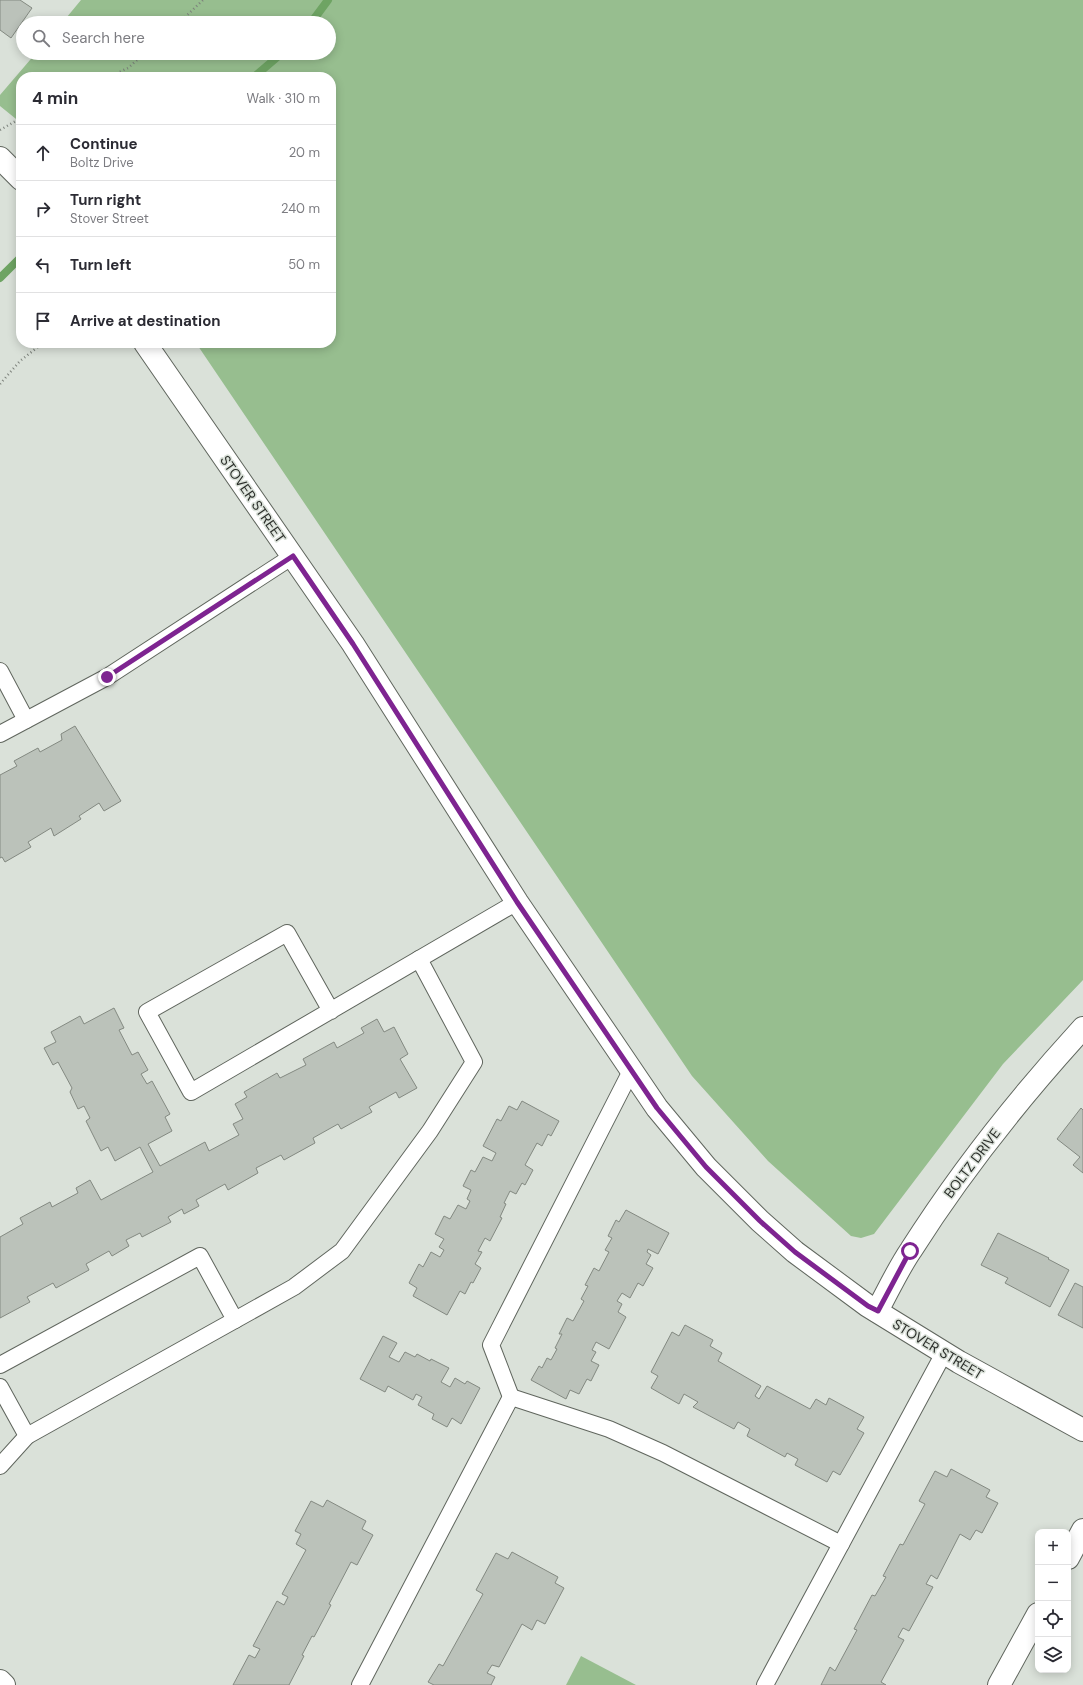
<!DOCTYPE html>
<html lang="en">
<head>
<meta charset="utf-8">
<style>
	body { margin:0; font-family:"DM Sans",sans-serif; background:#f2f2f3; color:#2b2b33 }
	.controls { position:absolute; right:12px; bottom:12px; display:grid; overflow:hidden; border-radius:8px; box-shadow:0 2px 10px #0003 }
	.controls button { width:36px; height:36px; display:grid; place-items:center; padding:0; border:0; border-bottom:1px solid #e1e1e2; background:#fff; color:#2b2b33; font:20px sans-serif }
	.stop { position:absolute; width:12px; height:12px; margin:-9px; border:3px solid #7e2491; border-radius:50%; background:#fff }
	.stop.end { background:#7e2491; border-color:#fff; box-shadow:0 1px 4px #0008 }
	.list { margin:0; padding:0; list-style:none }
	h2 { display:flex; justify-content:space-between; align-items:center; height:52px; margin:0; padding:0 16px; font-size:17px }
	h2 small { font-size:13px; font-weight:400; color:#7c7c81 }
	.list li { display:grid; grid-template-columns:26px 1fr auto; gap:12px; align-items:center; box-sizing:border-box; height:56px; padding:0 16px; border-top:1px solid #e1e1e2 }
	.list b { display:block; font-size:15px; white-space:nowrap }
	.list p { margin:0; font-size:13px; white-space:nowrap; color:#7c7c81 }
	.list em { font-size:13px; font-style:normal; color:#7c7c81 }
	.icon { flex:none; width:22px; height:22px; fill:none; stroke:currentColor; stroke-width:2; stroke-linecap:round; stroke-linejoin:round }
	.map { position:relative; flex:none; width:1083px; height:1685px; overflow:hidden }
	.search { position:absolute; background:#fff; box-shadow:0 2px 10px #0003; left:16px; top:16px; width:320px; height:44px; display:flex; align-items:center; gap:10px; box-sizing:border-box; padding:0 14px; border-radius:22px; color:#7c7c81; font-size:15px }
	.panel { position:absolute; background:#fff; box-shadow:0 2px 10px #0003; left:16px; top:72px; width:320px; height:276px; border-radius:16px }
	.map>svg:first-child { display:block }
</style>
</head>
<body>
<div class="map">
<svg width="1083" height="1685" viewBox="0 0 1083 1685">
	<rect width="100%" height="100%" fill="#dae1d9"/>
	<!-- green -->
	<g fill="#97be8f">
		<polygon points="81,0 1083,0 1083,980 1003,1064 874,1234 861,1238 851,1236 768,1161 692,1076 196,343 331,343 331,77 21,77 21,123 0,106 0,95 36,53 329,53 329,23 62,23"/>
		<polygon points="581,1656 636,1685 566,1685"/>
	</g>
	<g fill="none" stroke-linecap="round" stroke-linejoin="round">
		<!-- stream -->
		<g stroke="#6ea463" stroke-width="8">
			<polyline points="311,23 328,0"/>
			<polyline points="254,77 282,53"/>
			<polyline points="0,278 21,257"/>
		</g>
	</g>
	<!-- building -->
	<g fill="#bbc2ba" stroke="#838981">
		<polygon points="0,0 20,0 32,8 11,38 0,30"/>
		<polygon points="75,726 121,801 104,811 99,803 79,816 81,819 54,836 51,828 28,842 31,847 5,862 2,857 0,858 0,775 17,766 14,761 38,748 40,752 62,740 61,734"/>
		<polygon points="114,1008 124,1028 119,1030 132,1055 138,1052 148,1070 141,1074 147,1084 152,1081 170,1114 165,1117 172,1131 148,1144 160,1166 205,1142 209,1151 239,1135 233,1124 243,1119 235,1104 247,1097 244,1092 277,1073 280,1078 306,1065 303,1059 334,1042 337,1048 364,1033 361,1028 377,1019 384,1032 394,1027 408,1054 400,1059 417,1088 399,1098 396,1092 369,1107 372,1112 341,1129 338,1124 313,1138 315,1143 284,1160 281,1155 256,1168 258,1173 228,1190 225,1184 196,1200 199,1206 184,1214 182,1209 168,1217 171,1222 142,1237 140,1233 126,1240 129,1246 112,1256 109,1251 86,1264 89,1270 56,1288 53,1283 27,1297 30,1302 0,1318 0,1237 23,1224 20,1218 50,1202 52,1207 78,1193 76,1188 90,1180 101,1200 153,1172 140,1147 115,1161 108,1147 101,1151 86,1121 90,1118 84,1106 78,1109 70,1092 72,1088 58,1062 53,1065 44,1048 56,1042 51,1032 80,1016 84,1024"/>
		<polygon points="522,1101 559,1121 551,1136 548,1134 542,1146 537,1143 525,1165 533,1170 525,1185 522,1183 516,1194 510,1191 504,1203 506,1204 500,1217 502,1218 490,1241 485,1238 478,1251 482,1252 475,1264 481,1268 473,1283 471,1282 465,1294 460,1291 447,1315 413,1296 417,1288 409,1283 419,1264 423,1267 431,1252 440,1257 444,1250 439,1247 444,1239 435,1234 444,1216 450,1219 458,1205 466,1209 470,1201 467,1199 471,1190 463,1186 471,1170 475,1172 483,1157 492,1161 496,1153 483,1146 497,1119 501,1121 509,1106 517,1110"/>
		<polygon points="1081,1108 1083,1110 1083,1173 1073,1165 1080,1157 1057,1139"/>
		<polygon points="626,1210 669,1233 658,1254 648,1249 647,1252 651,1255 646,1264 653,1268 643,1286 638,1283 630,1298 622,1293 617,1301 622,1304 618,1312 626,1317 609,1349 596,1342 592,1350 596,1352 591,1361 599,1365 591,1381 587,1379 579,1394 570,1390 566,1399 531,1380 539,1366 542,1368 547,1358 551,1360 557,1349 555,1348 562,1334 559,1334 567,1318 573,1321 584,1301 581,1299 588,1286 585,1285 594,1268 599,1271 609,1252 605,1250 612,1238 608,1236 616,1220 619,1222"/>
		<polygon points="998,1233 1049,1258 1048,1259 1069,1270 1050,1307 1005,1283 1008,1278 981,1265"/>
		<polygon points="1075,1283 1083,1287 1083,1328 1058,1315"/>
		<polygon points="685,1325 713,1340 710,1346 722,1353 718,1361 761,1386 755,1396 759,1399 767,1386 810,1409 816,1399 826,1405 829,1398 864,1417 857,1429 864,1433 840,1475 833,1471 827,1482 795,1465 798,1459 787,1453 785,1457 747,1436 750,1429 738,1422 734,1429 693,1407 698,1402 684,1394 679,1404 651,1388 658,1376 651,1372 672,1332 679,1336"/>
		<polygon points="383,1336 397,1343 389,1357 399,1362 405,1352 415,1357 417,1354 430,1361 431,1359 449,1368 441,1382 450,1387 455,1378 465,1384 467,1381 480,1388 461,1424 452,1418 447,1427 432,1419 434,1414 418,1405 422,1397 416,1394 413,1400 388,1386 385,1392 360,1379"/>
		<polygon points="951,1469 990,1490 986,1497 998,1503 982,1533 976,1530 970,1540 960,1534 937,1579 931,1575 926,1584 933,1587 909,1631 903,1628 898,1637 904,1640 881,1682 886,1685 821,1685 830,1667 835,1671 857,1630 854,1629 872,1595 875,1596 886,1577 883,1576 900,1544 903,1545 925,1504 919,1501 935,1471 947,1477"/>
		<polygon points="327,1500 366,1521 362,1529 373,1535 357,1565 351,1562 329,1604 331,1605 314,1637 312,1636 302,1655 304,1656 289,1685 233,1685 249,1655 255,1658 260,1649 253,1646 277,1601 284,1605 288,1597 282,1594 306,1550 296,1544 301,1534 295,1531 311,1501 323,1507"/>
		<polygon points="512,1552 558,1577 555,1583 564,1588 545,1624 537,1620 532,1630 522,1624 499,1667 492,1665 487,1673 495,1677 491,1685 434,1685 428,1682 439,1664 443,1666 483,1594 476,1590 496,1553 508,1559"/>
	</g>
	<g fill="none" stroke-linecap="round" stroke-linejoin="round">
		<defs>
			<g id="service">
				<polyline points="0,671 26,720"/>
				<polyline points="0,734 107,677 293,556"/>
				<polyline points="331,1011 287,933 147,1012 191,1092 517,902"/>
				<polyline points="235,1320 294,1287 342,1251 430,1131 474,1062 419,959"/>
				<polyline points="0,1365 200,1256 235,1320 27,1436 0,1466"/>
				<polyline points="0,1387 27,1436"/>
				<polyline points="511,1397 491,1345 631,1071"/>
				<polyline points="360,1685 511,1397 609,1429 663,1453 841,1544"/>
				<polyline points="765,1685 944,1353"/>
			</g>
			<g id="minor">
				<polyline points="0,158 21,179"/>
				<polyline points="145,343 353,644 517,902 615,1046 657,1108 706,1167 760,1221 795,1252 868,1306 959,1362 1083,1430"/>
				<path d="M877,1311c11,-20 21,-42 34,-61 50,-79 109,-153 172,-222"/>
				<polyline points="1068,1558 1083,1530"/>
				<polyline points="0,1681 4,1685"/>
				<polyline points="999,1685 1038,1614"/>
			</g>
		</defs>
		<!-- service casing -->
		<use href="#service" stroke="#60665e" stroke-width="18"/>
		<!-- minor casing -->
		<use href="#minor" stroke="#60665e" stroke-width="24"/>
		<!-- path -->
		<g stroke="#7c817b" stroke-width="2.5" stroke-dasharray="1 3" stroke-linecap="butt">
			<polyline points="179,23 203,0"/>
			<polyline points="109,77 128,68 145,53"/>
			<polyline points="0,130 21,118"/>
			<polyline points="0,384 20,361 43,343"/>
		</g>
		<!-- service -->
		<use href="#service" stroke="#fff" stroke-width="16"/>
		<!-- minor -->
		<use href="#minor" stroke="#fff" stroke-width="22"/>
	</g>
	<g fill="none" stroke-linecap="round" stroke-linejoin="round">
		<!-- route -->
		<polyline stroke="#7e2491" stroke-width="5" points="107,677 293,556 353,644 517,902 657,1108 706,1167 760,1221 795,1252 868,1306 878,1311 910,1251"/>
	</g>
	<g text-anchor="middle" stroke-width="3" stroke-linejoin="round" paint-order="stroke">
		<!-- street labels -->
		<g font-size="14" fill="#2b2e2a" stroke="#dae1d9">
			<text transform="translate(253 499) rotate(55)" y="5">STOVER STREET</text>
			<text transform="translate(972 1163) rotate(-53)" y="5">BOLTZ DRIVE</text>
			<text transform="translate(938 1349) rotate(31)" y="5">STOVER STREET</text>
		</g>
	</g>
</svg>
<div class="controls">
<button>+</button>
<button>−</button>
<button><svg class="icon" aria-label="locate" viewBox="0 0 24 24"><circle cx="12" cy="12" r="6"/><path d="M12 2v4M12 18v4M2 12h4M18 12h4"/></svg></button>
<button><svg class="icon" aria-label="layers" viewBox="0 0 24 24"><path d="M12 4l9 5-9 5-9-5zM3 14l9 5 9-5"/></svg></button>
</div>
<div class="stop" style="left:910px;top:1251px"></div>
<div class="stop end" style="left:107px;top:677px"></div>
<div class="search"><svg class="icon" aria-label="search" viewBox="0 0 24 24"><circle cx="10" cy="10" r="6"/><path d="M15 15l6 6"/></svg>Search here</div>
<section class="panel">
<h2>4 min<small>Walk · 310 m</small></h2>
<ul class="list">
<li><svg class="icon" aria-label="ahead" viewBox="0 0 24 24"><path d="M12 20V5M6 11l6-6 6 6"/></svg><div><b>Continue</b><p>Boltz Drive</p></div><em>20 m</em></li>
<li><svg class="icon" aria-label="right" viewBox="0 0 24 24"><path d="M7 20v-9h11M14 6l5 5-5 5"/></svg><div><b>Turn right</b><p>Stover Street</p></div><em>240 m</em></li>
<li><svg class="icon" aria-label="left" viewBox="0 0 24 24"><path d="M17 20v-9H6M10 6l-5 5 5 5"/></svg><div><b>Turn left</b></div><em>50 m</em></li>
<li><svg class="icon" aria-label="arrive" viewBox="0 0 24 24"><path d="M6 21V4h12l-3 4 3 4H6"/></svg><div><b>Arrive at destination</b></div></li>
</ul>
</section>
</div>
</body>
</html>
